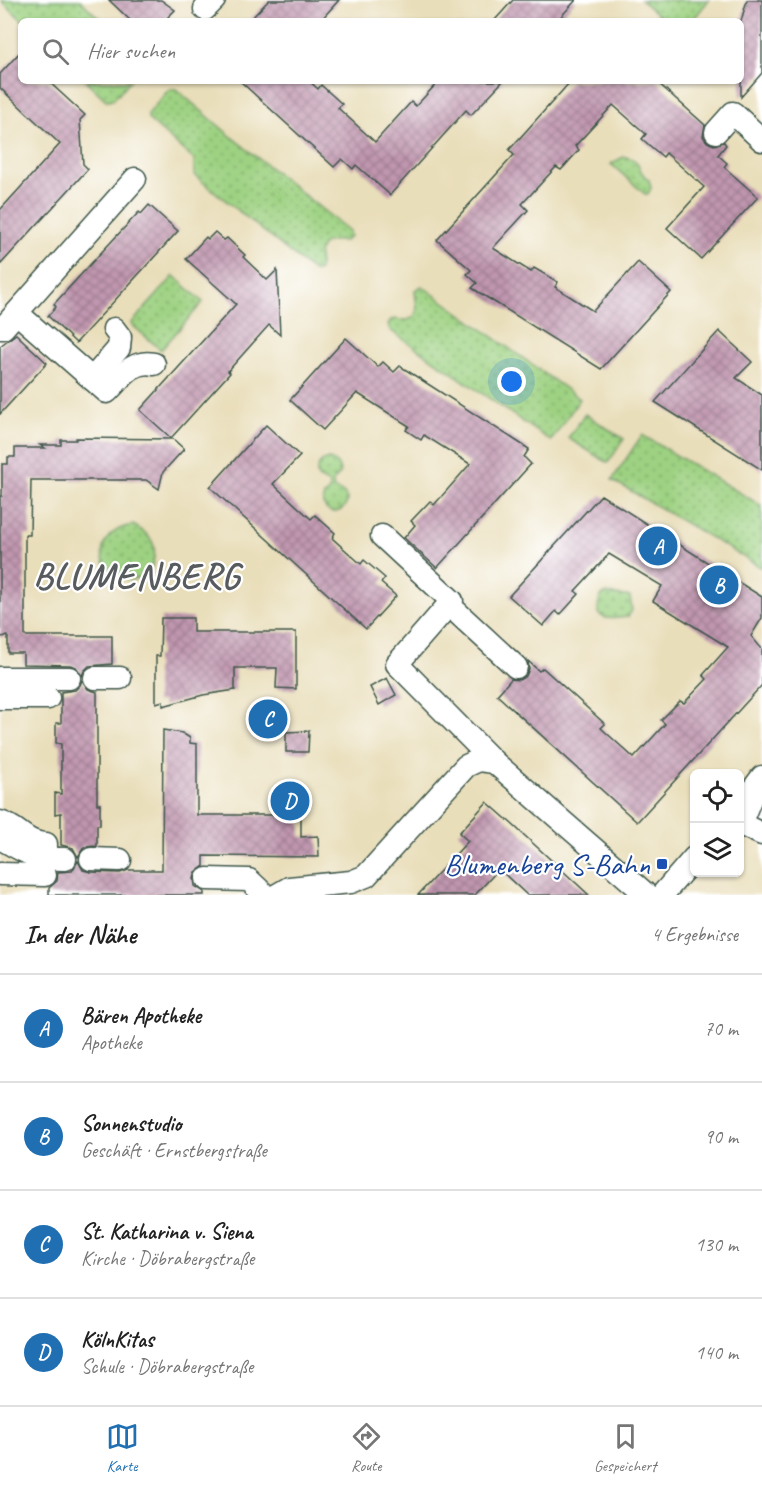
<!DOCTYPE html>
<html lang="de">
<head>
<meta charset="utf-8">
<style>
	body { margin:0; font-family:Caveat,sans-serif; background:#f6f6f6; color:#222 }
	.controls { position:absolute; right:18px; bottom:18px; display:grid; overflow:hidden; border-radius:9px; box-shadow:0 2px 4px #0004 }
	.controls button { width:54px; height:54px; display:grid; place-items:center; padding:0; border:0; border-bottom:2px solid #e0e0e0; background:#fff; color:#222; font:30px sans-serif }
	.you { position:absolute; left:512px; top:382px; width:21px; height:21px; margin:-15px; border:4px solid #fff; border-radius:50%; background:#1a73e8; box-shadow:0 0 0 9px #1a73e833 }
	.badge { display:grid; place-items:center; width:39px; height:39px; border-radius:50%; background:#1f6fb2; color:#fff; font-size:20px; font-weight:700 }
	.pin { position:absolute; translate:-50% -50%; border:3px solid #fff; box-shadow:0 2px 6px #0006 }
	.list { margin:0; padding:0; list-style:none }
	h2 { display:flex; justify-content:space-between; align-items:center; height:78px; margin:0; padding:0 24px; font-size:26px }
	h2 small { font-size:20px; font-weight:400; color:#767676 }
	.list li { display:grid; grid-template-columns:39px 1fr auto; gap:18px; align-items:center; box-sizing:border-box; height:108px; padding:0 24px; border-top:2px solid #e0e0e0 }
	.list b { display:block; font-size:22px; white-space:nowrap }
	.list p { margin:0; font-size:20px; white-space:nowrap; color:#767676 }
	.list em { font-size:20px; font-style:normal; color:#767676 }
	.icon { flex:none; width:33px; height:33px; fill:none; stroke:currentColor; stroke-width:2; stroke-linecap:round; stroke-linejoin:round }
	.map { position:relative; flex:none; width:762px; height:895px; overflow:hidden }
	.search { position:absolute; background:#fff; box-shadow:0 2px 4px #0004; left:18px; right:18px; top:18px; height:66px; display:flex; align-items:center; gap:15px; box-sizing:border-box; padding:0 21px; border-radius:9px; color:#767676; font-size:22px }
	.sheet { height:510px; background:#fff }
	nav { display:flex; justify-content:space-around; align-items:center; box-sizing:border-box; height:84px; border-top:2px solid #e0e0e0; background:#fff; font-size:16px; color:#767676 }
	nav a { display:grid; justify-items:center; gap:3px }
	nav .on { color:#1f6fb2 }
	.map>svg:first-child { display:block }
</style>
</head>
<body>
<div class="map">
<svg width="762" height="895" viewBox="0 0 762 895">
	<defs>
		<pattern id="green-dots" width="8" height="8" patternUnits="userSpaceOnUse" patternTransform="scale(1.5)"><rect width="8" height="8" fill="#9ed282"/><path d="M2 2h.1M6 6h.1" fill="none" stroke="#80ac6b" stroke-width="1.8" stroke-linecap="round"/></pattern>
		<pattern id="building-cross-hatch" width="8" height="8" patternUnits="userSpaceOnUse" patternTransform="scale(1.5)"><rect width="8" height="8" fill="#c197b0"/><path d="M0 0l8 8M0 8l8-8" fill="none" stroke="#9c7c90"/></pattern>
	</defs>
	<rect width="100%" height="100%" fill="#fff"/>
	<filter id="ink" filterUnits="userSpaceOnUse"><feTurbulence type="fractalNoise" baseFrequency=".0167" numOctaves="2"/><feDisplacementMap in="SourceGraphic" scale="12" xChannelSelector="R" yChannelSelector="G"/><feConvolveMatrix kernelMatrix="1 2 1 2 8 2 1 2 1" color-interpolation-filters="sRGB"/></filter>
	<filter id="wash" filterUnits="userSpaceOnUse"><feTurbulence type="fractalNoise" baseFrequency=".008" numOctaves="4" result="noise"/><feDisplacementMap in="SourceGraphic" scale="24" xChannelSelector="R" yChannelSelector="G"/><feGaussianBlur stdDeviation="1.35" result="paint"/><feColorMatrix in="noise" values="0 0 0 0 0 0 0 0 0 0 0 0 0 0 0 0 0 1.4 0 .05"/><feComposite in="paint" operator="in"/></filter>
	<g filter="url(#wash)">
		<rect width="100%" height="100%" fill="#e9deba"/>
		<!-- green -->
		<g fill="url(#green-dots)" stroke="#5e885b" stroke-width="1.5">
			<polygon points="1,0 80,0 102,21 23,21"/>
			<polygon points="641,0 709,0 692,21 665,21"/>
			<polygon points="86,81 130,81 113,100 106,100"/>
			<path d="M169,89h7l57,49 116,93 1,5 -5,5c-11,-1 -27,-1 -26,15 0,7 3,9 -1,15h-5l-119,-96v-15l-46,-41v-5z"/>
			<path d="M623,157c18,-1 14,16 26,23l2,8 -3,6h-3l-34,-30z"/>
			<polygon points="174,276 203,302 161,350 131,324"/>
			<path d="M422,286l158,113 -29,42 -161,-111 -2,-6 3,-4c6,-2 10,1 15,0 17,-2 9,-19 9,-30z"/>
			<polygon points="585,414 624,439 608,463 568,438"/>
			<polygon points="642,435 762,506 762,568 612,480"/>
			<path d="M329,459c8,3 10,6 11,14l-7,9 1,7c30,8 0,35 -10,17 -4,-7 1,-12 6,-17l-2,-6 -10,-5c-3,-10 1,-17 11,-19z"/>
			<path d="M133,525c24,13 26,25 16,49 -46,25 -69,-41 -16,-49z"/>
			<path d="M607,593c8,4 15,1 23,4l2,13 -4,7c-20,3 -37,4 -27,-21z"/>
		</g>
		<g id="blocks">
			<!-- building -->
			<g fill="url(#building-cross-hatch)">
				<polygon points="109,0 161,0 175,10 164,21 131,21"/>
				<polygon points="269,0 339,0 320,21 249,21"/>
				<polygon points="513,0 576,0 557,21 494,21"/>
				<polygon points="747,0 762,0 762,73 741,97 741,21"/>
				<polygon points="21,51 21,81 48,81 85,115 80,120 83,164 88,169 0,265 0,210 60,144 0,88 0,74"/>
				<polygon points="240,81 309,81 318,89 321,85 342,104 338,108 375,142 411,102 416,106 439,81 503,81 471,115 466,110 390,195 356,165 353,169 342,159 334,167"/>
				<polygon points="571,81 656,81 705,125 703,136 707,142 714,145 724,142 726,145 718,155 727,163 724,167 758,197 701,259 667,228 704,187 666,153 663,157 642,139 646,134 613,105 575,146 579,150 561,170 556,167 522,204 528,210 493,248 531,272 534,268 558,282 555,287 593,311 638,262 671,292 601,369 472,288 477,283 467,274 471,270 437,240 514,155 509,150"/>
				<polygon points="149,205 178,231 76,343 48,316 56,307 54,304 98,256 139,212 141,214"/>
				<polygon points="215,232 224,240 227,238 245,255 243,257 267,280 277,270 280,335 269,325 228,371 230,373 171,438 140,410 236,304 186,259 206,237 208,239"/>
				<polygon points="719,331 752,362 736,378 762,395 762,470 655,402"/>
				<polygon points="16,334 47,363 0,414 0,346"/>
				<polygon points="346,338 378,367 383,362 394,372 400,366 529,449 524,457 531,464 437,568 404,538 415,525 411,521 430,501 434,505 470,464 424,435 421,440 406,430 409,426 357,393 323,430 290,400"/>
				<polygon points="266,425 300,456 273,484 311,519 315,515 335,533 332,538 361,564 364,560 385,578 381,583 396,596 366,629 210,487"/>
				<polygon points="76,438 173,439 184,449 163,472 159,489 146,480 31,480 30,535 25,535 25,636 112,636 112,664 89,666 84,671 82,676 76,667 70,665 23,664 23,653 8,653 8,636 0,637 0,496 2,496 2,464 8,464 8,457 15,457 15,448 45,448 40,445 61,445 61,440 76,440"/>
				<polygon points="601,495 762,597 762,618 751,636 762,649 762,685 637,822 497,695 511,679 519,680 526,676 529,669 528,661 539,671 543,668 605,724 601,728 634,758 665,724 661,720 680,701 684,703 707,679 703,675 728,647 653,601 662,586 609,554 575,591 579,594 560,615 556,611 543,626 509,596"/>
				<polygon points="161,618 193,618 193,632 296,632 296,689 276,688 277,668 235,668 235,690 203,695 163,706 163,701 156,703 156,656 160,656"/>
				<polygon points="387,678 396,695 379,705 370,687"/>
				<polygon points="82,680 88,689 97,692 97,804 100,804 100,825 97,825 97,846 84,847 78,857 73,848 61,845 61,813 55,814 55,793 61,794 61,744 56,743 56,723 61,723 61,692 75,690 80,685"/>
				<polygon points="163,730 182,733 190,738 190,743 197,744 197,815 301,815 301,837 318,836 319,857 204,856 204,866 196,872 194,879 195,886 204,892 204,895 49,895 49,888 57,881 58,872 72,871 78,861 83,870 91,872 120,873 128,870 162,870"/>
				<polygon points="309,731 308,752 286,752 286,732"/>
				<polygon points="487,802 512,824 589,895 527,895 499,869 475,895 418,895 468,841 459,833"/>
			</g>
		</g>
	</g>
	<g filter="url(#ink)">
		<use href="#blocks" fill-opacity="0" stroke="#3d5548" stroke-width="1.5"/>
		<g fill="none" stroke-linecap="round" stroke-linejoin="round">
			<defs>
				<g id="minor">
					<polyline points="205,9 214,0"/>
					<polyline points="716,132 733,113 762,140"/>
					<path d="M17,313l90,79c14,-14 25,-33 47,-28"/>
					<polyline points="0,328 3,328 135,179"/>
					<polyline points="92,379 119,348 120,337 114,329"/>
					<polyline points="382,536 452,601 397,664 494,762"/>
					<polyline points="449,605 516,667"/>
					<polyline points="0,678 69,678"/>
					<polyline points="95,678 120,678"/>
					<polyline points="0,698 48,698"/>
					<path d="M0,822c20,6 24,21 46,22"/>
					<polyline points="740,824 756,785 762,777"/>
					<polyline points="740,824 762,834"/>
					<path d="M0,838c26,15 34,21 65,21"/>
					<polyline points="91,859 120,860"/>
					<polyline points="0,874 45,875"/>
					<polyline points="207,879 249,880 265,895"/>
					<polyline points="277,895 289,888 351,882 366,876 466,766 479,760 494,762 647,895"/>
					<polyline points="662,895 694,858"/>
				</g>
			</defs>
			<!-- minor casing -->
			<use href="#minor" stroke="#3d5548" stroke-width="25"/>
			<!-- minor -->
			<use href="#minor" stroke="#fff" stroke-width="22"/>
		</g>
	</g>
	<!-- markers -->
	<rect fill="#1a4fb4" stroke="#fff" stroke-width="2" x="656" y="858" width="12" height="12" rx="3"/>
	<g text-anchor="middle" stroke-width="4.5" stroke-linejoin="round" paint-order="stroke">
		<!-- transit labels -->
		<g font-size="30" fill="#164399" stroke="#fff" text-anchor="end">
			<text x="650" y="874">Blumenberg S-Bahn</text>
		</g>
		<!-- district labels -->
		<g font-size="36" font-weight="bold" letter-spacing="1.5" fill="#585c5f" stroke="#fff">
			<text x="137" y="588">BLUMENBERG</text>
		</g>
	</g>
</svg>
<div class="controls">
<button><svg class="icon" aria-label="locate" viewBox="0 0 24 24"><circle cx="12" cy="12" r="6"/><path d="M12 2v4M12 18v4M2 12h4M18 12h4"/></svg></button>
<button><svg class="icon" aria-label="layers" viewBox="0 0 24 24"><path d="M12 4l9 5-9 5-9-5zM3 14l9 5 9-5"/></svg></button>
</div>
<div class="you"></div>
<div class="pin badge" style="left:658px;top:546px">A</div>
<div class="pin badge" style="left:719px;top:585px">B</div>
<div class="pin badge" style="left:268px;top:719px">C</div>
<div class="pin badge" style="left:290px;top:801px">D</div>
<div class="search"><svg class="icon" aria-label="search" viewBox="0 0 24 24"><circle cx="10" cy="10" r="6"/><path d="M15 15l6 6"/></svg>Hier suchen</div>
</div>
<section class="sheet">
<h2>In der Nähe<small>4 Ergebnisse</small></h2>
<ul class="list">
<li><span class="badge">A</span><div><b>Bären Apotheke</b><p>Apotheke</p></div><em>70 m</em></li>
<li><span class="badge">B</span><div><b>Sonnenstudio</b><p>Geschäft · Ernstbergstraße</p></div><em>90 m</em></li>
<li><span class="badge">C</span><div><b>St. Katharina v. Siena</b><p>Kirche · Döbrabergstraße</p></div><em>130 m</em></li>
<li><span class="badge">D</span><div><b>KölnKitas</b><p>Schule · Döbrabergstraße</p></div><em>140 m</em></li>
</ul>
</section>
<nav>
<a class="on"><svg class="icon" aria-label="map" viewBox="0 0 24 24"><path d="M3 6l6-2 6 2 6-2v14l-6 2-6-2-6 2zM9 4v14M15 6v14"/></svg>Karte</a>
<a><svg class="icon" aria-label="directions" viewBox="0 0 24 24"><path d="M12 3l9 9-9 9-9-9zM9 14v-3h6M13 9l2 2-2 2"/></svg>Route</a>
<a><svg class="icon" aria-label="saved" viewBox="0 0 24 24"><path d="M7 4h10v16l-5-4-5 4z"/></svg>Gespeichert</a>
</nav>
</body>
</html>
